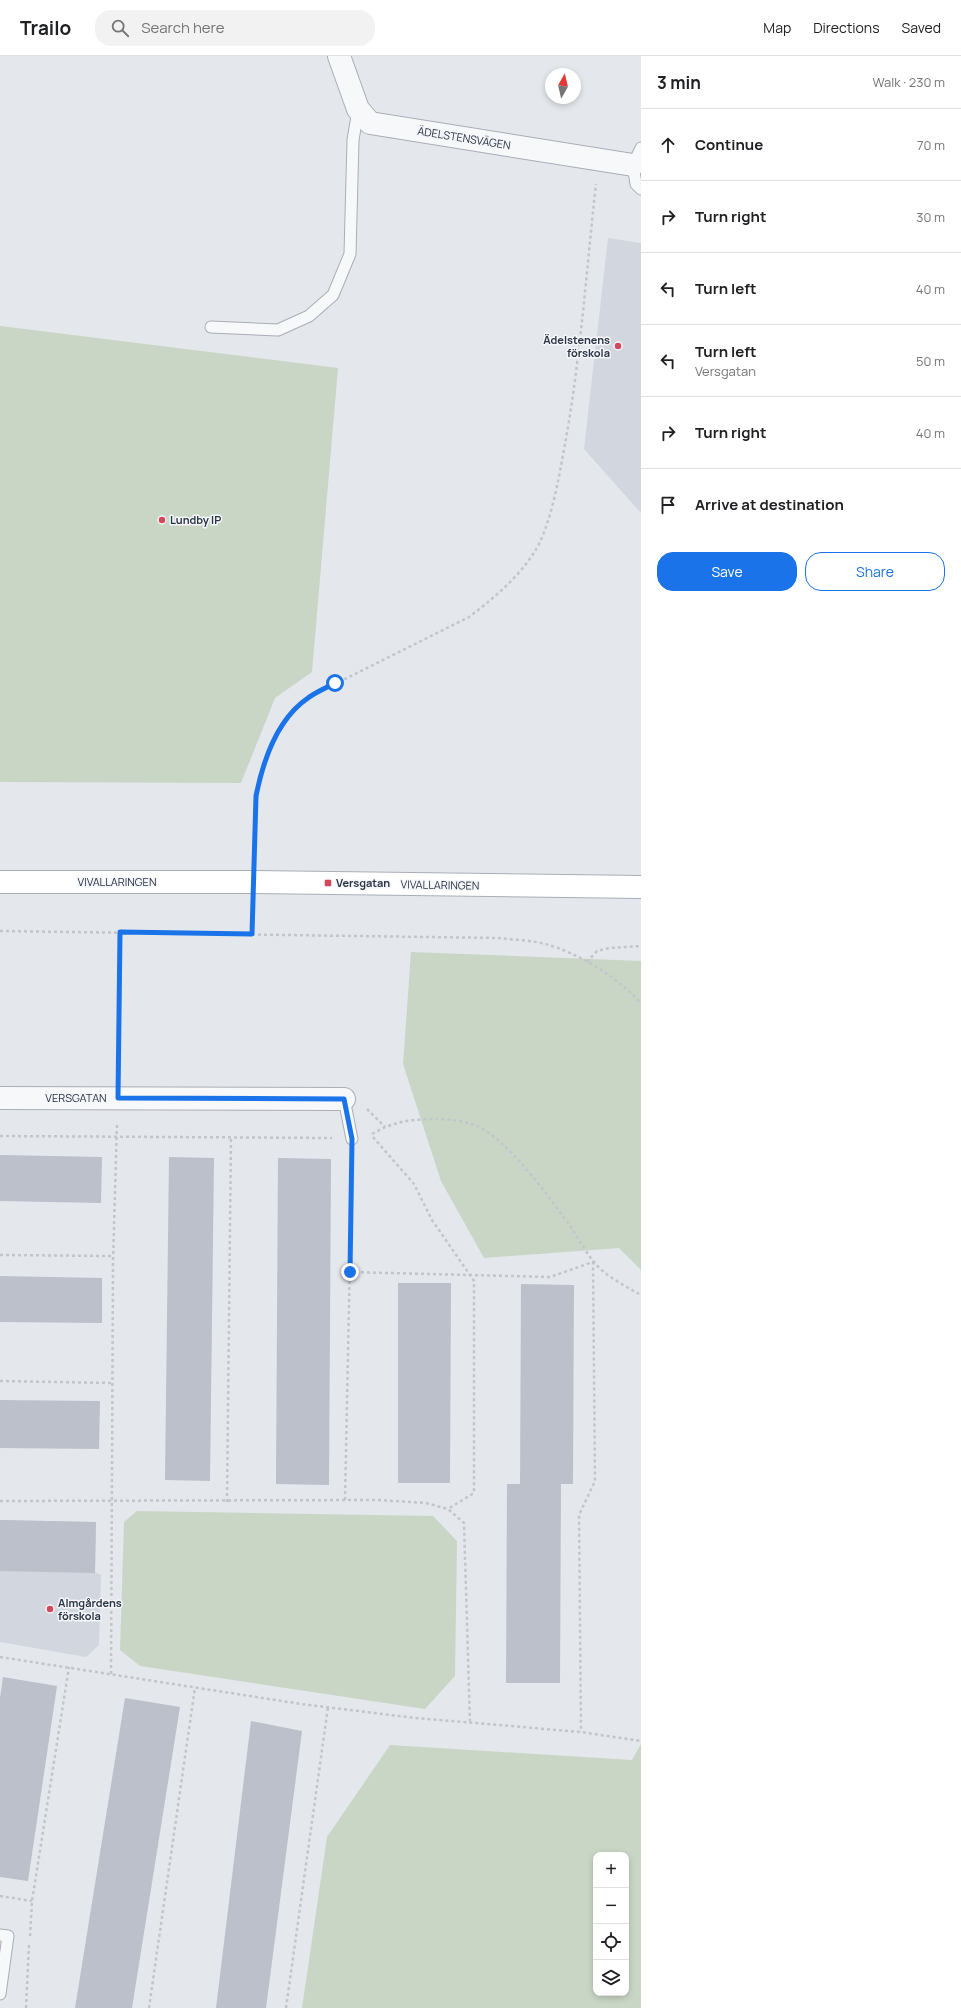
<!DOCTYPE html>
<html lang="en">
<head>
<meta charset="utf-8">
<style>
	body { margin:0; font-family:Manrope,sans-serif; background:#f2f2f2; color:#202124 }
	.controls { position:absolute; right:12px; bottom:12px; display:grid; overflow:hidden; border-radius:8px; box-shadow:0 2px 6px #0003 }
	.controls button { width:36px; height:36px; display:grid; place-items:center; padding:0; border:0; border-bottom:1px solid #e0e0e0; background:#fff; color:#202124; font:20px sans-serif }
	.compass { position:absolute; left:545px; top:12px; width:36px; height:36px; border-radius:50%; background:#fff; box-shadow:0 2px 6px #0003; rotate:8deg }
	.stop { position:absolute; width:12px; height:12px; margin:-9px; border:3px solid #1a73e8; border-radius:50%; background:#fff }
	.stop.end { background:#1a73e8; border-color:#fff; box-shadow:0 1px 4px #0008 }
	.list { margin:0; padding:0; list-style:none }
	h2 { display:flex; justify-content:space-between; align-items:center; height:52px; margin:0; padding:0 16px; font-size:17px }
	h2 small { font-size:13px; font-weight:400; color:#757577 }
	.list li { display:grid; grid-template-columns:26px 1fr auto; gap:12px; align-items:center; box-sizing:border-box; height:72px; padding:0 16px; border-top:1px solid #e0e0e0 }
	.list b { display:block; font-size:15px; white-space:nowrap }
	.list p { margin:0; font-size:13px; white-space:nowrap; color:#757577 }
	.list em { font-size:13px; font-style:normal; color:#757577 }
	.actions { display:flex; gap:8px; padding:12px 16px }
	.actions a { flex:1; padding:9px 0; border:1px solid #1a73e8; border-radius:16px; text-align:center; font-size:14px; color:#1a73e8 }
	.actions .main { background:#1a73e8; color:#fff }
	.icon { flex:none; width:22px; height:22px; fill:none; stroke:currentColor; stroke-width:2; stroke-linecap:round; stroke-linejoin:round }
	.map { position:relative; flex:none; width:641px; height:1952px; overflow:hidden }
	header { display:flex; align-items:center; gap:24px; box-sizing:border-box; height:56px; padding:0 20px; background:#fff; border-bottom:1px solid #e0e0e0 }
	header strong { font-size:19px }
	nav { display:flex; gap:22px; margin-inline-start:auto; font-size:14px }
	.search { width:280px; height:36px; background:#f2f2f2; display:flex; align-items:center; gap:10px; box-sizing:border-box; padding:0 14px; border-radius:16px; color:#757577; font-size:15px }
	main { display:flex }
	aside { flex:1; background:#fff }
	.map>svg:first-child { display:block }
</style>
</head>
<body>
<header>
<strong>Trailo</strong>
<div class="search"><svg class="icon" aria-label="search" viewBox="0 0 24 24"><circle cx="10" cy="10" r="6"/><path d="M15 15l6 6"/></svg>Search here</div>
<nav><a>Map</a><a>Directions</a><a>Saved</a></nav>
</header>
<main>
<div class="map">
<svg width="641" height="1952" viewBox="0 0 641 1952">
	<rect width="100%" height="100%" fill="#e4e7ec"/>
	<!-- built -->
	<g fill="#d2d6de">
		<polygon points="608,182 641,187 641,457 584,393"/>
		<polygon points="0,1464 96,1466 95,1516 101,1519 99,1589 86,1601 0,1586"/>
	</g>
	<!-- green -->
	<g fill="#c9d6c5" fill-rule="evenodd">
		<polygon points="0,270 338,312 312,616 275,642 241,727 0,726"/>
		<polygon points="411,896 641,905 641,1214 619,1192 484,1202 441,1125 403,1008"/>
		<polygon points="137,1455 433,1460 457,1485 455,1620 425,1653 140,1610 120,1594 124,1466"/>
		<path d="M641,1688v264h-339l25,-171 63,-92 242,15zM596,1799h30v138h-30z"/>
	</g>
	<!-- building -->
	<g fill="#bbc0ca">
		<polygon points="0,1099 102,1101 101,1147 0,1145"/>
		<polygon points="169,1101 214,1102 210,1425 165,1424"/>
		<polygon points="278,1102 331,1103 329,1429 276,1428"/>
		<polygon points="0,1220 102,1222 102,1267 0,1266"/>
		<polygon points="398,1227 451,1227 450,1427 398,1427"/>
		<polygon points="521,1228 574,1229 573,1428 561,1428 560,1627 506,1627 507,1428 520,1428"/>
		<polygon points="0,1344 100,1345 99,1393 0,1392"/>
		<polygon points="0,1464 96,1466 95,1517 0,1515"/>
		<polygon points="3,1621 57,1630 28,1825 0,1821 0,1642"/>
		<polygon points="125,1642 180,1651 132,1952 75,1952"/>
		<polygon points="251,1665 302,1675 266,1952 216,1952"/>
	</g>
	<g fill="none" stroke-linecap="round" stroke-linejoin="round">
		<defs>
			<g id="lane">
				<polyline points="641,92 633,109 636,128 641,133"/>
				<polyline points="211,271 278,274 309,260 333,239 350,198 353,84 358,54"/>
				<polyline points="344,1043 352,1083"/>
				<polyline points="0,1879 8,1880 0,1938"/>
			</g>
			<g id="street">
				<polyline points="339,0 358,53 370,67 633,109"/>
				<polyline points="0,1042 344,1043"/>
			</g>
			<polyline id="secondary" points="0,826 253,826 641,831"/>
		</defs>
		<!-- lane casing -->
		<use href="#lane" stroke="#a9aeb7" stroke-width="13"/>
		<!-- street casing -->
		<use href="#street" stroke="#a9aeb7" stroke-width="24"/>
		<!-- secondary casing -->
		<use href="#secondary" stroke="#a9aeb7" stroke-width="24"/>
		<!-- path -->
		<g stroke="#c2c5cb" stroke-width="2.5" stroke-dasharray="3 3" stroke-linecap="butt">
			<path d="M254,802c2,-68 1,-109 53,-160l162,-81c25,-19 50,-40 66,-66 15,-24 23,-69 28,-96 17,-89 23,-181 33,-271"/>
			<path d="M0,875l499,7c15,2 32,2 46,6 32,8 76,35 96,60"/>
			<polyline points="252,878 252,851"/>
			<polyline points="587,906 597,895 609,892 641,890"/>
			<polyline points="119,1018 120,876"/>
			<polyline points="367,1053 385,1071"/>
			<path d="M372,1078c21,-12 34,-14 58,-15 15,0 31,1 45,6 32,13 75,73 95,101 8,12 15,25 24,36 11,14 31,24 47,33"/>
			<polyline points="0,1080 332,1082"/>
			<polyline points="373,1081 414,1128 432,1164 474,1225 474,1437 448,1453"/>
			<polyline points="0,1199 113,1200"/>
			<polyline points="349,1216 550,1221 593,1206 595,1425 579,1459 581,1676"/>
			<polyline points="0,1325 113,1327"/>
			<polyline points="345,1444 352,1103"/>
			<polyline points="0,1445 378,1444 426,1447 448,1453 464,1467 470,1667"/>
			<polyline points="227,1446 231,1081"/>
			<polyline points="0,1601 301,1648 415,1662 581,1676 641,1685"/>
			<polyline points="111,1618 113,1206 117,1067"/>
			<polyline points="0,1840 32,1845"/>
			<polyline points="30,1880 32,1845 69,1611"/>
			<polyline points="26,1952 29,1889"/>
			<polyline points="149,1952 195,1631"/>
			<polyline points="286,1952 328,1651"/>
		</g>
		<!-- lane -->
		<use href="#lane" stroke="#f7f8fa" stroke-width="11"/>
		<!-- street -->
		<use href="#street" stroke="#f7f8fa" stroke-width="22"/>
		<!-- secondary -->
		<use href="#secondary" stroke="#fff" stroke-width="22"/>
	</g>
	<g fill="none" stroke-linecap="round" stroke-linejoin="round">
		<!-- route -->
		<path stroke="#1a73e8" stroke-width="5" d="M335,627c-9,5 -19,9 -27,15 -31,21 -45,63 -52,98l-4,138 -132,-2 -2,166 226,1 8,40 -2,133"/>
	</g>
	<!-- markers -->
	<g fill="#d1495b" stroke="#f4f6f9" stroke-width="1.5">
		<circle cx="618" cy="290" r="4"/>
		<circle cx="162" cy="464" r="4"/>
		<rect x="324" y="823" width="8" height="8" rx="2"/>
		<circle cx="50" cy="1553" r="4"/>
	</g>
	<g text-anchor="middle" stroke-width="3" stroke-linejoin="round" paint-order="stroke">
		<!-- street labels -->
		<g font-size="11" fill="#2b3445" stroke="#f4f6f9">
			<text transform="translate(464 82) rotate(9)" y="4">ÄDELSTENSVÄGEN</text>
			<text x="117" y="830">VIVALLARINGEN</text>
			<text transform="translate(440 829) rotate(1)" y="4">VIVALLARINGEN</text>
			<text x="76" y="1046">VERSGATAN</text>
		</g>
		<!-- poi labels -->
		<g font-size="11" font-weight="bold" fill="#2b3445" stroke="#f4f6f9" text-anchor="start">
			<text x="610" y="288" text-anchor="end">Ädelstenens<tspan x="610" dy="13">förskola</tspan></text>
			<text x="170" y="468">Lundby IP</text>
			<text x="336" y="831">Versgatan</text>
			<text x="58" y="1551">Almgårdens<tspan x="58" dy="13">förskola</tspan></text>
		</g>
	</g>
</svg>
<div class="controls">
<button>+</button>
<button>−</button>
<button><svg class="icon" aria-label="locate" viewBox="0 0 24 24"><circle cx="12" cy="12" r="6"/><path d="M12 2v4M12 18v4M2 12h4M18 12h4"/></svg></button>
<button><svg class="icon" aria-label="layers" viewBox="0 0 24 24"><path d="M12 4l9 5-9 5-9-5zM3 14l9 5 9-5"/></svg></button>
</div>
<svg class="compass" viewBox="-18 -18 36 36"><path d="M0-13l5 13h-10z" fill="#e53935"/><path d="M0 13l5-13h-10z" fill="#757577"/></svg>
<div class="stop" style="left:335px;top:627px"></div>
<div class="stop end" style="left:350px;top:1216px"></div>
</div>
<aside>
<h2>3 min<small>Walk · 230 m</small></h2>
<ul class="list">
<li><svg class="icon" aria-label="ahead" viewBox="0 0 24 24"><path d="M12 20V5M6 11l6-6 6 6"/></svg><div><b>Continue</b></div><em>70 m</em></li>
<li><svg class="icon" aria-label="right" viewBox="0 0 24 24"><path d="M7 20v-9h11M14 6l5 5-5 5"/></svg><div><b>Turn right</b></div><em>30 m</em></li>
<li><svg class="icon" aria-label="left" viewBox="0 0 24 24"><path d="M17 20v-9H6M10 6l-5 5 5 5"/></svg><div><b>Turn left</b></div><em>40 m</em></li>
<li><svg class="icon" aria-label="left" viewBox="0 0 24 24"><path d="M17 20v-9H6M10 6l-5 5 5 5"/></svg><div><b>Turn left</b><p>Versgatan</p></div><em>50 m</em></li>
<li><svg class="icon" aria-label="right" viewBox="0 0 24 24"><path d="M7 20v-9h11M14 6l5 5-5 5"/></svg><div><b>Turn right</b></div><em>40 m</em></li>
<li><svg class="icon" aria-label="arrive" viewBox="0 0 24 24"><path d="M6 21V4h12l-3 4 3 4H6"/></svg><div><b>Arrive at destination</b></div></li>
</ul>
<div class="actions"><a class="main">Save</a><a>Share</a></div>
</aside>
</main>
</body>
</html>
